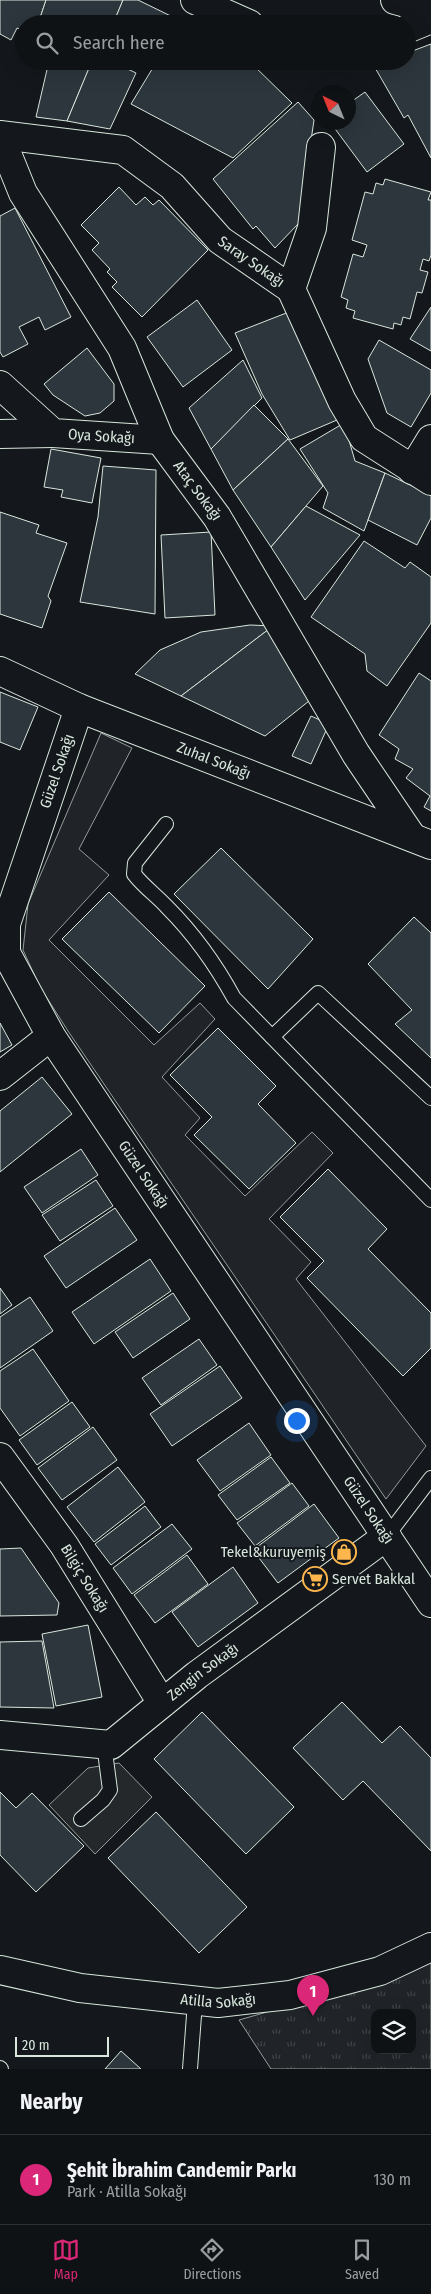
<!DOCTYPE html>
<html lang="en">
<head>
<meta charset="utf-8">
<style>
	body { margin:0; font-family:"Fira Sans Condensed",sans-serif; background:#181b1e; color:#f1f3f6 }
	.controls { position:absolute; right:15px; bottom:15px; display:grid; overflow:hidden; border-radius:10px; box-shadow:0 5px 20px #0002 }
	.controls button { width:45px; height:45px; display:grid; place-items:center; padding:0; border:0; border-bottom:1px solid #2f3234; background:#0f1215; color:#f1f3f6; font:25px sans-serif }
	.compass { position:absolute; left:311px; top:85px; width:45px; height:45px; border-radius:50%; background:#0f1215; box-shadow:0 5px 20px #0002; rotate:317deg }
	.scale { position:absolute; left:15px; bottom:12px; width:94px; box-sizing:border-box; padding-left:5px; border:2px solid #d8e6dc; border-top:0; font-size:14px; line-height:18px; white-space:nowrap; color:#d8e6dc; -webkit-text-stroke:4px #14181c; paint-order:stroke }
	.you { position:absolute; left:296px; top:1420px; width:18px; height:18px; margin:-12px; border:4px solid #fff; border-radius:50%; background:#1a73e8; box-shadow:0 0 0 8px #1a73e833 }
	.badge { display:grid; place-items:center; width:32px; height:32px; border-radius:50%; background:#db2777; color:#fff; font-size:16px; font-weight:700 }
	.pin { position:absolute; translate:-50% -41px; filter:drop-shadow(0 1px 2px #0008) }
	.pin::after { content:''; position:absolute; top:26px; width:18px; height:15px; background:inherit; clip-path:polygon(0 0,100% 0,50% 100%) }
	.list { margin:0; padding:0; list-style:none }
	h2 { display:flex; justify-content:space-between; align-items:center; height:65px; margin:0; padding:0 20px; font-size:21px }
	h2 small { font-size:16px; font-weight:400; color:#9b9ea0 }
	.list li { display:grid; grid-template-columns:32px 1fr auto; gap:15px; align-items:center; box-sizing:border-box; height:90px; padding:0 20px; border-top:1px solid #2f3234 }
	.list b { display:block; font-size:19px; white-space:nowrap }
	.list p { margin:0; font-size:16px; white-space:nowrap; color:#9b9ea0 }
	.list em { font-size:16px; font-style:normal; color:#9b9ea0 }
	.icon { flex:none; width:28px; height:28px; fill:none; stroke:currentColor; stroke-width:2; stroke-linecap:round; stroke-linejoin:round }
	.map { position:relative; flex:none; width:431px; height:2069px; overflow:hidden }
	.search { position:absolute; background:#0f1215; box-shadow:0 5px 20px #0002; left:15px; right:15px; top:15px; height:55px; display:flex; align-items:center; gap:12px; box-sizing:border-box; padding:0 18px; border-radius:28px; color:#9b9ea0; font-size:19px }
	.sheet { height:155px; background:#0f1215 }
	nav { display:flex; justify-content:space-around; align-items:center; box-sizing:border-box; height:70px; border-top:1px solid #2f3234; background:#0f1215; font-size:14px; color:#9b9ea0 }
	nav a { display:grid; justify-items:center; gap:2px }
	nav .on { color:#db2777 }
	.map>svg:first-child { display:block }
</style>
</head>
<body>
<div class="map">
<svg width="431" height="2069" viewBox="0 0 431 2069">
	<defs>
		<pattern id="park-tufts" width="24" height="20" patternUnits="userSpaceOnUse" patternTransform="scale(1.25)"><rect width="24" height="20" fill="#202428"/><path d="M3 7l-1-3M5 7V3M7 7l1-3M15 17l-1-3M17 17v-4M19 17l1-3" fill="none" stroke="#404447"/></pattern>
	</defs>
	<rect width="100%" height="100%" fill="#14181c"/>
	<!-- green -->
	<polygon fill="#202428" stroke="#939e99" points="101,733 132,748 79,849 109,875 49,940 154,1045 200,1003 215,1019 162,1077 200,1118 185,1135 245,1196 312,1132 333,1153 269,1219 311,1262 296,1279 426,1446 386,1499 68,1031 40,987 23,950 28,904"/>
	<!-- park -->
	<path fill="url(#park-tufts)" stroke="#939e99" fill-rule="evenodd" d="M431,1959v110h-160l-32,-49 63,-18zM375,2013h37v37h-37z"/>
	<!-- parking -->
	<polygon fill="#24282b" stroke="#939e99" points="119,1763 152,1797 95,1854 49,1805 88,1768"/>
	<!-- building -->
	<g fill="#2c363c" stroke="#d8e6dc">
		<polygon points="0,0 46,0 38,24 24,24 24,31 17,28 11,40 0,34"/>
		<polygon points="46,0 123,0 113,24 38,24"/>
		<polygon points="123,0 138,0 181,21 179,24 113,24"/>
		<polygon points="431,44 431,158 408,115 404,118 374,66 387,61 407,61 407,53"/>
		<polygon points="49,61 92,61 67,121 36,117"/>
		<polygon points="92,61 111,61 136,73 110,129 67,121"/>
		<polygon points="143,61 157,61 154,66"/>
		<polygon points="157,61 249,61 292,103 233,158 131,104"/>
		<polygon points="365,92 404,144 367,172 330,122 348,122 348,104"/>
		<polygon points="298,102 314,120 299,223 275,248 256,226 253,229 213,179"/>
		<polygon points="385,179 431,192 428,200 431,200 431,255 429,261 423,259 420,270 428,272 422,293 417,292 410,319 403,317 401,325 394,323 393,329 353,318 355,311 346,308 348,300 341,297 353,254 363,257 367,245 352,240 365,192 373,194 376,183 383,185"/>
		<polygon points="119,187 136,205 145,197 153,205 159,200 208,250 142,317 112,287 117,282 107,272 110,269 92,250 99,243 81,225"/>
		<polygon points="15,208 71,317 45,330 39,317 19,327 28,344 3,357 0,352 0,216"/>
		<polygon points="197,300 232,350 183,387 147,337"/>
		<polygon points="431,307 431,351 410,339"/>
		<polygon points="294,310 337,420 290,440 262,394 235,333"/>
		<polygon points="379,340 431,370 431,393 411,427 387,413 368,359"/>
		<polygon points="87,348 114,384 114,401 100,413 85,416 53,395 44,384"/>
		<polygon points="243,360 262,398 211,449 189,408"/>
		<polygon points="254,405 288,439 233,490 211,449"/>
		<polygon points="344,423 355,461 385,473 364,531 323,508 328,493 300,449"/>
		<polygon points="288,439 323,486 271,547 233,490"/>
		<polygon points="51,449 101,458 92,503 61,497 63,490 44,487"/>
		<polygon points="103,466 156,470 155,614 80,602 98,517"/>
		<polygon points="385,473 431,495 431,518 417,545 368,520"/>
		<polygon points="306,506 360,535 305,600 271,547"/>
		<polygon points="0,512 39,525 36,533 67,543 48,596 51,601 42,628 0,614"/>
		<polygon points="211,532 215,615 165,618 161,535"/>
		<polygon points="364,541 405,568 410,562 431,577 431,623 387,686 367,671 365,654 311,617"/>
		<polygon points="250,625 273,626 181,696 135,674 160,650 201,632"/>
		<polygon points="273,626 309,701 265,736 181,696"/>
		<polygon points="419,673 431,681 431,811 424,807 430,796 406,778 413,769 395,759 399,749 379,735"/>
		<polygon points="0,692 38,707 20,750 0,742"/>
		<polygon points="311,716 329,724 311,764 292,756"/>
		<polygon points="221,848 313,939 268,989 174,894"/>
		<polygon points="109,892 205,986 159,1033 62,939"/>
		<polygon points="414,917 431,933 431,1058 395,1024 412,1010 368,964"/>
		<polygon points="0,1023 12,1045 0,1052"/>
		<polygon points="218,1028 276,1086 258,1104 296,1143 249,1189 194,1135 212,1117 170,1075"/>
		<polygon points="42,1077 72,1114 0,1172 0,1111"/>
		<polygon points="81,1149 98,1175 42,1213 24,1187"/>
		<polygon points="328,1169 387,1229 368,1249 431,1313 431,1348 403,1376 307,1278 324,1261 280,1217"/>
		<polygon points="96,1180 113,1206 60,1241 42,1215"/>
		<polygon points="115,1208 137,1240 66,1288 44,1256"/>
		<polygon points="150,1259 171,1291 94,1344 72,1312"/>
		<polygon points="0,1288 12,1305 0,1314"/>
		<polygon points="173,1293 190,1319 133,1358 115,1332"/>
		<polygon points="30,1297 53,1331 0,1368 0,1317"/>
		<polygon points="199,1339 217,1365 161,1405 142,1378"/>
		<polygon points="33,1349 69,1401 20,1436 0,1408 0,1371"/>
		<polygon points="220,1366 242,1398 172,1446 150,1414"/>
		<polygon points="72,1402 90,1427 37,1465 19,1440"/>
		<polygon points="249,1423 271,1455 220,1491 197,1460"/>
		<polygon points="93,1427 117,1460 62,1500 38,1468"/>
		<polygon points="271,1457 290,1483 237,1520 218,1495"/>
		<polygon points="118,1467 145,1502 94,1542 67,1507"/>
		<polygon points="292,1483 309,1506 255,1546 237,1523"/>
		<polygon points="314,1504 339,1538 278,1583 253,1550"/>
		<polygon points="145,1506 161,1527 111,1565 95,1544"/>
		<polygon points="172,1524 192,1549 132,1594 113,1568"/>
		<polygon points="21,1548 59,1603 57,1615 0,1616 0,1549"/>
		<polygon points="187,1555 208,1584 155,1623 134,1595"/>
		<polygon points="233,1567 258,1603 198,1647 172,1612"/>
		<polygon points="88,1625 102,1697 56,1706 42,1634"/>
		<polygon points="42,1641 54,1708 0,1707 0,1642"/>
		<polygon points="342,1702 382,1743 400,1726 431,1758 431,1851 363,1781 343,1800 293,1748"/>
		<polygon points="202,1712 294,1807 246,1854 154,1759"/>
		<polygon points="0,1792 16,1808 32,1793 84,1846 36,1892 0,1855"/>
		<polygon points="156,1812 247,1907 199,1953 108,1858"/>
		<polygon points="121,2051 141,2069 105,2069"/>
	</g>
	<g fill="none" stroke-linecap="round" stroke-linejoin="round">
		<defs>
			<g id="lane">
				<path d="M166,824l-31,39 -1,11c10,13 22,21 33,33 27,27 49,58 67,91l197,202"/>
				<polyline points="272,1037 318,993 431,1098"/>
				<polyline points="387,1536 431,1478"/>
				<polyline points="81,1819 103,1800 110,1790 104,1744"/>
				<polyline points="0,2068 1,2069"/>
				<polyline points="190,2069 195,2002"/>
			</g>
			<g id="street">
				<polyline points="395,0 431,10"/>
				<path id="s1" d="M0,135l123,15 49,36 48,54 71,49 51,112 22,37 67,43"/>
				<path id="s2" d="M0,136l23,57 99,155 38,92 57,77 139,237 56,83"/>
				<polyline points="291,289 312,228 321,147"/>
				<path id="s3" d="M0,385l53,48 107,7"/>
				<polyline points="0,434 53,433"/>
				<polyline points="412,470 431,439"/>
				<path id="s4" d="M0,671l79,37 352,137"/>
				<path id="s5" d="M79,708l-73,216v29l45,83 380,567"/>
				<polyline points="0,1076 51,1036"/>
				<path id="s6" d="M0,1457l64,88 98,158"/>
				<path id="s7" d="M0,1735l111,10 86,-70 190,-139"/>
				<path id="s8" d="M0,1970l80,18 138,15 72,-8 90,-24 51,-24"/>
			</g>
			<g id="secondary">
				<polyline points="195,0 249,24"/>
				<polyline points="407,29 431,19"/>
			</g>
		</defs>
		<!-- lane casing -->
		<use href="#lane" stroke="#d8e6dc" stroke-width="16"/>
		<!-- street casing -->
		<use href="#street" stroke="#d8e6dc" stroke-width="30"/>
		<!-- secondary casing -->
		<use href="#secondary" stroke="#d8e6dc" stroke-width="30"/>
		<!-- lane -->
		<use href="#lane" stroke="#14181c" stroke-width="14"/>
		<!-- street -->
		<use href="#street" stroke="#14181c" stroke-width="28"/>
		<!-- secondary -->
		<use href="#secondary" stroke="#14181c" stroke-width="28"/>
	</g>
	<!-- icons -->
	<defs>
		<symbol id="shop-ring" viewBox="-11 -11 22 22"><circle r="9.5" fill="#14181c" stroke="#ffb74d" stroke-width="1.5"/><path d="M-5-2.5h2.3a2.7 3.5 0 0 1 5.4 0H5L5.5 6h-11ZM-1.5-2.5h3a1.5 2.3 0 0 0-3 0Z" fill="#ffb74d"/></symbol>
		<symbol id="supermarket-ring" viewBox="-11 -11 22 22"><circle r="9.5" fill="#14181c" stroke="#ffb74d" stroke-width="1.5"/><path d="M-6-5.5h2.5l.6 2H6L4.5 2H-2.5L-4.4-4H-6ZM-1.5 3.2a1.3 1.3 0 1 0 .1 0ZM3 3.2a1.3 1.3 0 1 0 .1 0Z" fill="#ffb74d"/></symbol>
	</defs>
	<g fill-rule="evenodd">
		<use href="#shop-ring" x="330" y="1538" width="28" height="28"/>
		<use href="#supermarket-ring" x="301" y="1565" width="28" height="28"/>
	</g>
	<g text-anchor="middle" stroke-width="4" stroke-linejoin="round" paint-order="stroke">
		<!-- street labels -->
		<g font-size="15" fill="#d8e6dc" stroke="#14181c">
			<text dy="5" stroke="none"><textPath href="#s1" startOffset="295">Saray Sokağı</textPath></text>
			<text dy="5" stroke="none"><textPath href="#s3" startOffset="120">Oya Sokağı</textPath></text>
			<text dy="5" stroke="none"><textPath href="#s2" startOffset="408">Ataç Sokağı</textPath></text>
			<text dy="5" stroke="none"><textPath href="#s4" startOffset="232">Zuhal Sokağı</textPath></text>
			<text transform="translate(57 771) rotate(-71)" y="5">Güzel Sokağı</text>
			<text dy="5" stroke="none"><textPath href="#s5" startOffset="518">Güzel Sokağı</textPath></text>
			<text dy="5" stroke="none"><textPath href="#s5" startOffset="922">Güzel Sokağı</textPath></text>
			<text dy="5" stroke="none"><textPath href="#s6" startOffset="148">Bilgiç Sokağı</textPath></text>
			<text dy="5" stroke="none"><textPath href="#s7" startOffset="229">Zengin Sokağı</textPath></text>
			<text dy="5" stroke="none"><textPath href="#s8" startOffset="221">Atilla Sokağı</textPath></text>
		</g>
		<!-- poi labels -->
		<g font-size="15" fill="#d8e6dc" stroke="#14181c" text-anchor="end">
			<text x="326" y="1557">Tekel&amp;kuruyemiş</text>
			<text x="332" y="1584" text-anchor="start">Servet Bakkal</text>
		</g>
	</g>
</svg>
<div class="controls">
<button><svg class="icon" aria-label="layers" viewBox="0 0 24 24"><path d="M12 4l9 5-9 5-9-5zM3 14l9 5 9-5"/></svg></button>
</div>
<svg class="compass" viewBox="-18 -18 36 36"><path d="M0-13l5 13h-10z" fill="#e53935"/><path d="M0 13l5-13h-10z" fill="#9b9ea0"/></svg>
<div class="scale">20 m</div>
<div class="you"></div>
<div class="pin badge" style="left:313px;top:2016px">1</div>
<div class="search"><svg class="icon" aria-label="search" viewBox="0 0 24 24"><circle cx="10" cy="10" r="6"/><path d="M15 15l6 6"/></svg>Search here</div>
</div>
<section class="sheet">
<h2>Nearby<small></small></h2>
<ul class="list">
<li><span class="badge">1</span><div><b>Şehit İbrahim Candemir Parkı</b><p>Park · Atilla Sokağı</p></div><em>130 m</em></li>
</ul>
</section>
<nav>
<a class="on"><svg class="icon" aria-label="map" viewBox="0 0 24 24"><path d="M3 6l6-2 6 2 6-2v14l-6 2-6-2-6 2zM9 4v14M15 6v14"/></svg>Map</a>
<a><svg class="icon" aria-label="directions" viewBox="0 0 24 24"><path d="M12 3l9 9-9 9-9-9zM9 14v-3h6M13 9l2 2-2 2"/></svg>Directions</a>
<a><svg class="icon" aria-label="saved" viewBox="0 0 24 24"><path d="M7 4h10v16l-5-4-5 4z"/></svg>Saved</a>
</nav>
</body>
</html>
